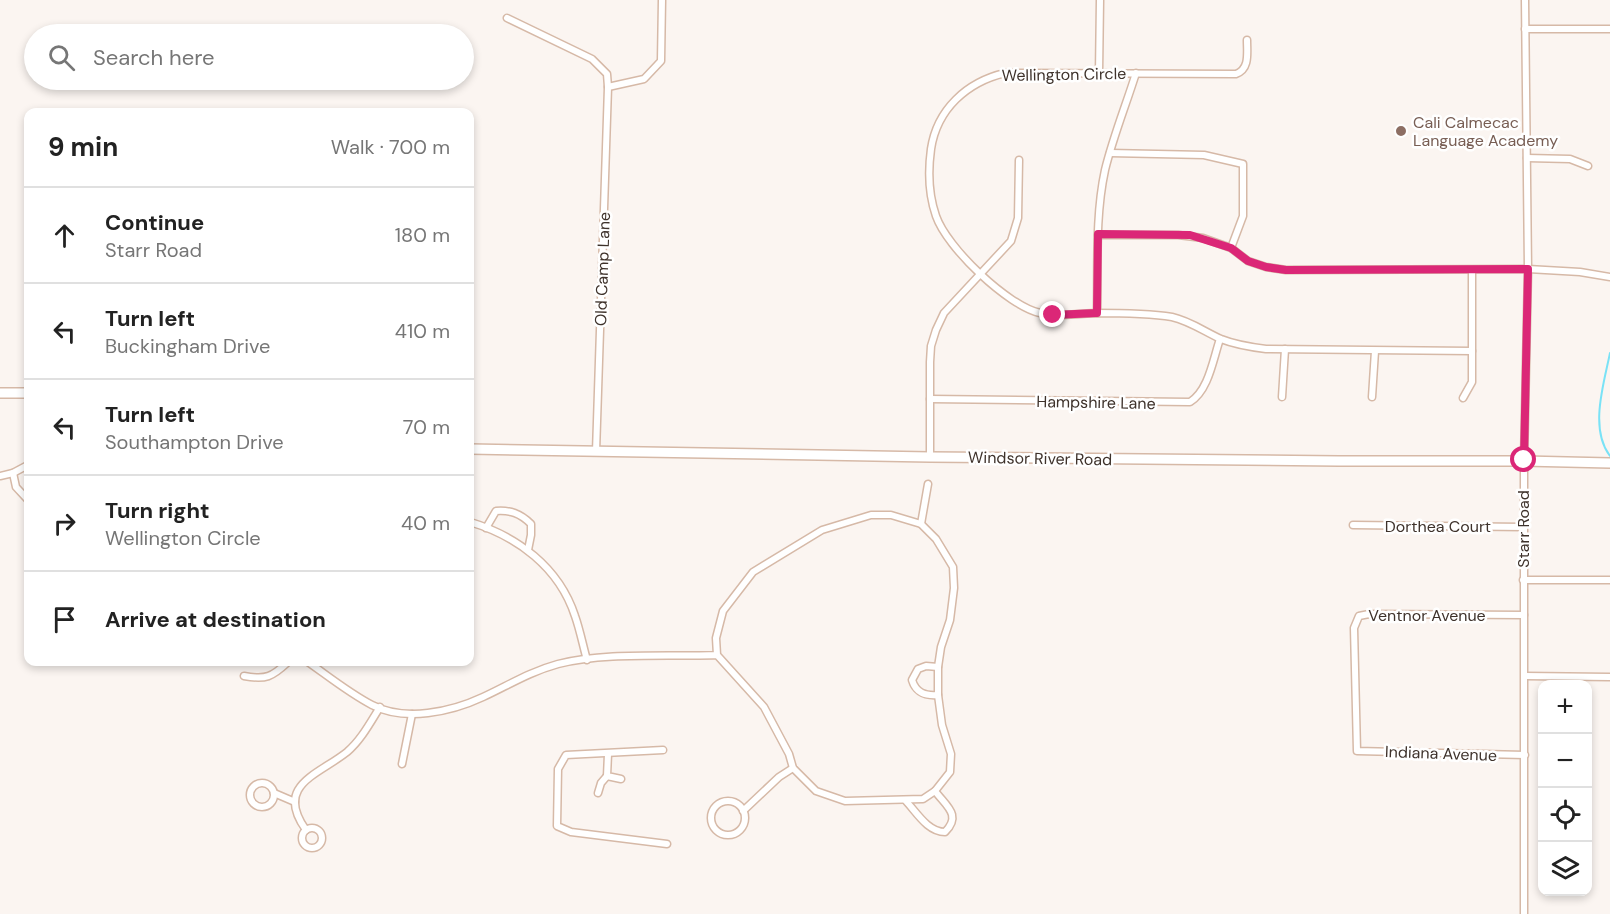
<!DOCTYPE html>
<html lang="en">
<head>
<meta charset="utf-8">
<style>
	body { margin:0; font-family:"DM Sans",sans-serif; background:#f2f2f2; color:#222 }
	.controls { position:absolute; right:18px; bottom:18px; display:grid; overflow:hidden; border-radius:12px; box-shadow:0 3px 9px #0003 }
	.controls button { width:54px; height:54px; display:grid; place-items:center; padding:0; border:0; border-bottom:2px solid #e0e0e0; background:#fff; color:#222; font:30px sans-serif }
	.stop { position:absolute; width:18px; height:18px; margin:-14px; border:4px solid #db2777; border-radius:50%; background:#fff }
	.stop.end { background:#db2777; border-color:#fff; box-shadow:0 2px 6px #0008 }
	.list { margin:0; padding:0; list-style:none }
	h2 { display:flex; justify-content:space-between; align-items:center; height:78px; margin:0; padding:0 24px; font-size:26px }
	h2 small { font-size:20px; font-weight:400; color:#767676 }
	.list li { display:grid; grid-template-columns:39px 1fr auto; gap:18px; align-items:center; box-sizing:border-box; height:96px; padding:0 24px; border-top:2px solid #e0e0e0 }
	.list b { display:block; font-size:22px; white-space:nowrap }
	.list p { margin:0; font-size:20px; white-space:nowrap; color:#767676 }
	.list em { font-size:20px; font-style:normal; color:#767676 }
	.icon { flex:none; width:33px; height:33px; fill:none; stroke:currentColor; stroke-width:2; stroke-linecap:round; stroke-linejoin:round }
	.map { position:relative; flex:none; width:1610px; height:914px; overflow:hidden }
	.search { position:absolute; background:#fff; box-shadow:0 3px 9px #0003; left:24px; top:24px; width:450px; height:66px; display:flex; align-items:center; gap:15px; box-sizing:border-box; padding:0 21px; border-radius:33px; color:#767676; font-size:22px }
	.panel { position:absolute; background:#fff; box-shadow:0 3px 9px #0003; left:24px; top:108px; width:450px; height:558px; border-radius:12px }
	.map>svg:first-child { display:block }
</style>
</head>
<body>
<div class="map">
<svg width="1610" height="914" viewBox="0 0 1610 914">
	<rect width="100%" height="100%" fill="#fbf5f1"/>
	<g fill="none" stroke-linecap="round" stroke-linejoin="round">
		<!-- stream -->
		<path stroke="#7ae2f6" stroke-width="2" d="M1610,353c-6,30 -21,76 0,103"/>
		<defs>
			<g id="street">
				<polyline points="507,18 592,59 607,74 608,87"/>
				<polyline points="1525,29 1610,29"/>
				<path d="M1247,40c0,13 3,29 -11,34l-231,-1c-38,9 -68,36 -74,76 -3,22 -2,47 5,67 11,32 72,90 104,97 18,4 37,1 55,0 25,0 52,0 77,4 18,4 33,15 49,22 15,6 29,8 45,10l206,2"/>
				<polyline points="1099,73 1100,0"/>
				<polyline points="1110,153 1204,155 1243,164 1243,216 1231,248"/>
				<polyline points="1527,158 1570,159 1588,166"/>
				<polyline points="1098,235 1178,235 1203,238 1231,248 1248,261 1266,267 1286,270 1528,269 1580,272 1610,277"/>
				<path d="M1097,313c1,-47 -2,-97 8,-143 8,-33 21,-65 31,-97"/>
				<polyline points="1282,397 1285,349"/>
				<polyline points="1372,397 1375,351"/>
				<polyline points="1463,398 1472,382 1472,271"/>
				<path d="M930,399l260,3c19,-12 23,-43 30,-63"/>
				<polyline points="596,452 608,87 644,79 661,61 662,0"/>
				<polyline points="930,457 930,362 931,346 936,330 944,313 1011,241 1018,218 1019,160"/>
				<polyline points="13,473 16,487 28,500"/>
				<polyline points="0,476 13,473 28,465"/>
				<path d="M470,522c47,14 89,45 105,94 5,14 8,30 12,44"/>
				<polyline points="921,524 928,484"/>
				<polyline points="1353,525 1523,527"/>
				<path d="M486,528l10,-17c14,-1 24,2 35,13v11l-3,15"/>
				<polyline points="1523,580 1610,580"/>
				<polyline points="1524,615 1369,614 1359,616 1354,628 1357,751 1525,755"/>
				<path d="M308,662c20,14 41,31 64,43 33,17 79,7 111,-8 26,-12 46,-25 75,-33 48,-12 109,-7 159,-9l-1,-17 7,-27 30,-39 69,-42 49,-15h20l30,9 15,15 17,28 1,21 -4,32 -9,27 -3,20v28l4,30 9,29 -1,18 -15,19 -12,8 -78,2 -29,-10 -23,-23 -4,-14 -25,-47 -47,-52"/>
				<path d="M244,676c22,4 28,1 44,-14"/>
				<polyline points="1525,676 1610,677"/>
				<path d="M938,695c-13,1 -22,-2 -26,-15l6,-11 8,-3 12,1"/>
				<polyline points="663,750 566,755 558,769 557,826 571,832 667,844"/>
				<polyline points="608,754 607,776 621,779"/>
				<polyline points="402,764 412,714"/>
				<circle cx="262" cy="795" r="12"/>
				<polyline points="274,793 295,802"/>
				<polyline points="598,793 601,783 607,776"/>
				<path d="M906,801c11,12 22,31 39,31 17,-17 1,-26 -10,-41"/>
				<circle cx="728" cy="818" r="17"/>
				<polyline points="743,811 779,777 793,768"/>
				<circle cx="312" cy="838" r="10"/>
				<path d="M306,830c-32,-45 12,-55 41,-78 14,-12 23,-29 33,-45"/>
				<polyline points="1524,914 1524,461 1528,269 1525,0"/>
			</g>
			<g id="secondary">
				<polyline points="0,393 28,393"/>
				<polyline points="470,449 930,457 1339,461 1524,461 1610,463"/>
			</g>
		</defs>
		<!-- street casing -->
		<use href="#street" stroke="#d6b9a7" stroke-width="9"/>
		<!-- secondary casing -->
		<use href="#secondary" stroke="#d6b9a7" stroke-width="12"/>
		<!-- street -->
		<use href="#street" stroke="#fff" stroke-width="6"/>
		<!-- secondary -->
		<use href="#secondary" stroke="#fff" stroke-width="9"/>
	</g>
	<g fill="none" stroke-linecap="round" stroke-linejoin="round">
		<!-- route -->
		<polyline stroke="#db2777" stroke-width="8" points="1053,315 1097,313 1098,234 1190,235 1231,248 1248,261 1266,267 1286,270 1528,269 1524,460"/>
	</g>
	<!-- markers -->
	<circle fill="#8d6e63" stroke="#fff" stroke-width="2" cx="1401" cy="131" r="6"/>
	<g text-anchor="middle" stroke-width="5" stroke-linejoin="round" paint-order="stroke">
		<!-- street labels -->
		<g font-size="16" fill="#3e322b" stroke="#fff">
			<text transform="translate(1064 74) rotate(-1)" y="6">Wellington Circle</text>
			<text transform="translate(602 269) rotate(-88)" y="6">Old Camp Lane</text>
			<text transform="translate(1096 402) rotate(1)" y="6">Hampshire Lane</text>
			<text transform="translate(1040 458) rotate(1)" y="6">Windsor River Road</text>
			<text x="1438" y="532">Dorthea Court</text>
			<text transform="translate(1523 529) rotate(-90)" y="6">Starr Road</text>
			<text x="1427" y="621">Ventnor Avenue</text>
			<text transform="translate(1441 753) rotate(2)" y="6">Indiana Avenue</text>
		</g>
		<!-- education labels -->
		<g font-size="16" fill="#785e54" stroke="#fff" text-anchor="start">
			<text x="1413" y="128">Cali Calmecac<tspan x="1413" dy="18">Language Academy</tspan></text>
		</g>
	</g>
</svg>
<div class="controls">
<button>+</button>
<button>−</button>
<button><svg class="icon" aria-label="locate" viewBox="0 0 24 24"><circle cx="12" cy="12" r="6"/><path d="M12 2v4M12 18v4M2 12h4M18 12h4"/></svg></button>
<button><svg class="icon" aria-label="layers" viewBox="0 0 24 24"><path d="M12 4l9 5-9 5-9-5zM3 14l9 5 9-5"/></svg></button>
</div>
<div class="stop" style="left:1524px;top:460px"></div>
<div class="stop end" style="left:1053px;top:315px"></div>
<div class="search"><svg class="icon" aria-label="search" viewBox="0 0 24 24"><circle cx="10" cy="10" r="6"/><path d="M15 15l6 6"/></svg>Search here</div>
<section class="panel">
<h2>9 min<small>Walk · 700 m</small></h2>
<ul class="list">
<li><svg class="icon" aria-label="ahead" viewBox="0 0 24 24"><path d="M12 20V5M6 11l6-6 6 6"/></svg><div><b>Continue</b><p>Starr Road</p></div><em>180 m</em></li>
<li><svg class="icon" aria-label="left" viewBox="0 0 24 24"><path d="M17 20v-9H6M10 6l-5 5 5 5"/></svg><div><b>Turn left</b><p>Buckingham Drive</p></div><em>410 m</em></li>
<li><svg class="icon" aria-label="left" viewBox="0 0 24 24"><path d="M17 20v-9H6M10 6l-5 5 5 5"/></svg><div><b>Turn left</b><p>Southampton Drive</p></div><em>70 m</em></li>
<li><svg class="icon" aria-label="right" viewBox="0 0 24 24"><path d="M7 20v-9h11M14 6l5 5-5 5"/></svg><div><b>Turn right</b><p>Wellington Circle</p></div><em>40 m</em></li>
<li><svg class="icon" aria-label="arrive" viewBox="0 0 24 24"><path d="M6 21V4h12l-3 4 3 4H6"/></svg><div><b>Arrive at destination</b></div></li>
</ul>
</section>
</div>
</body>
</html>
